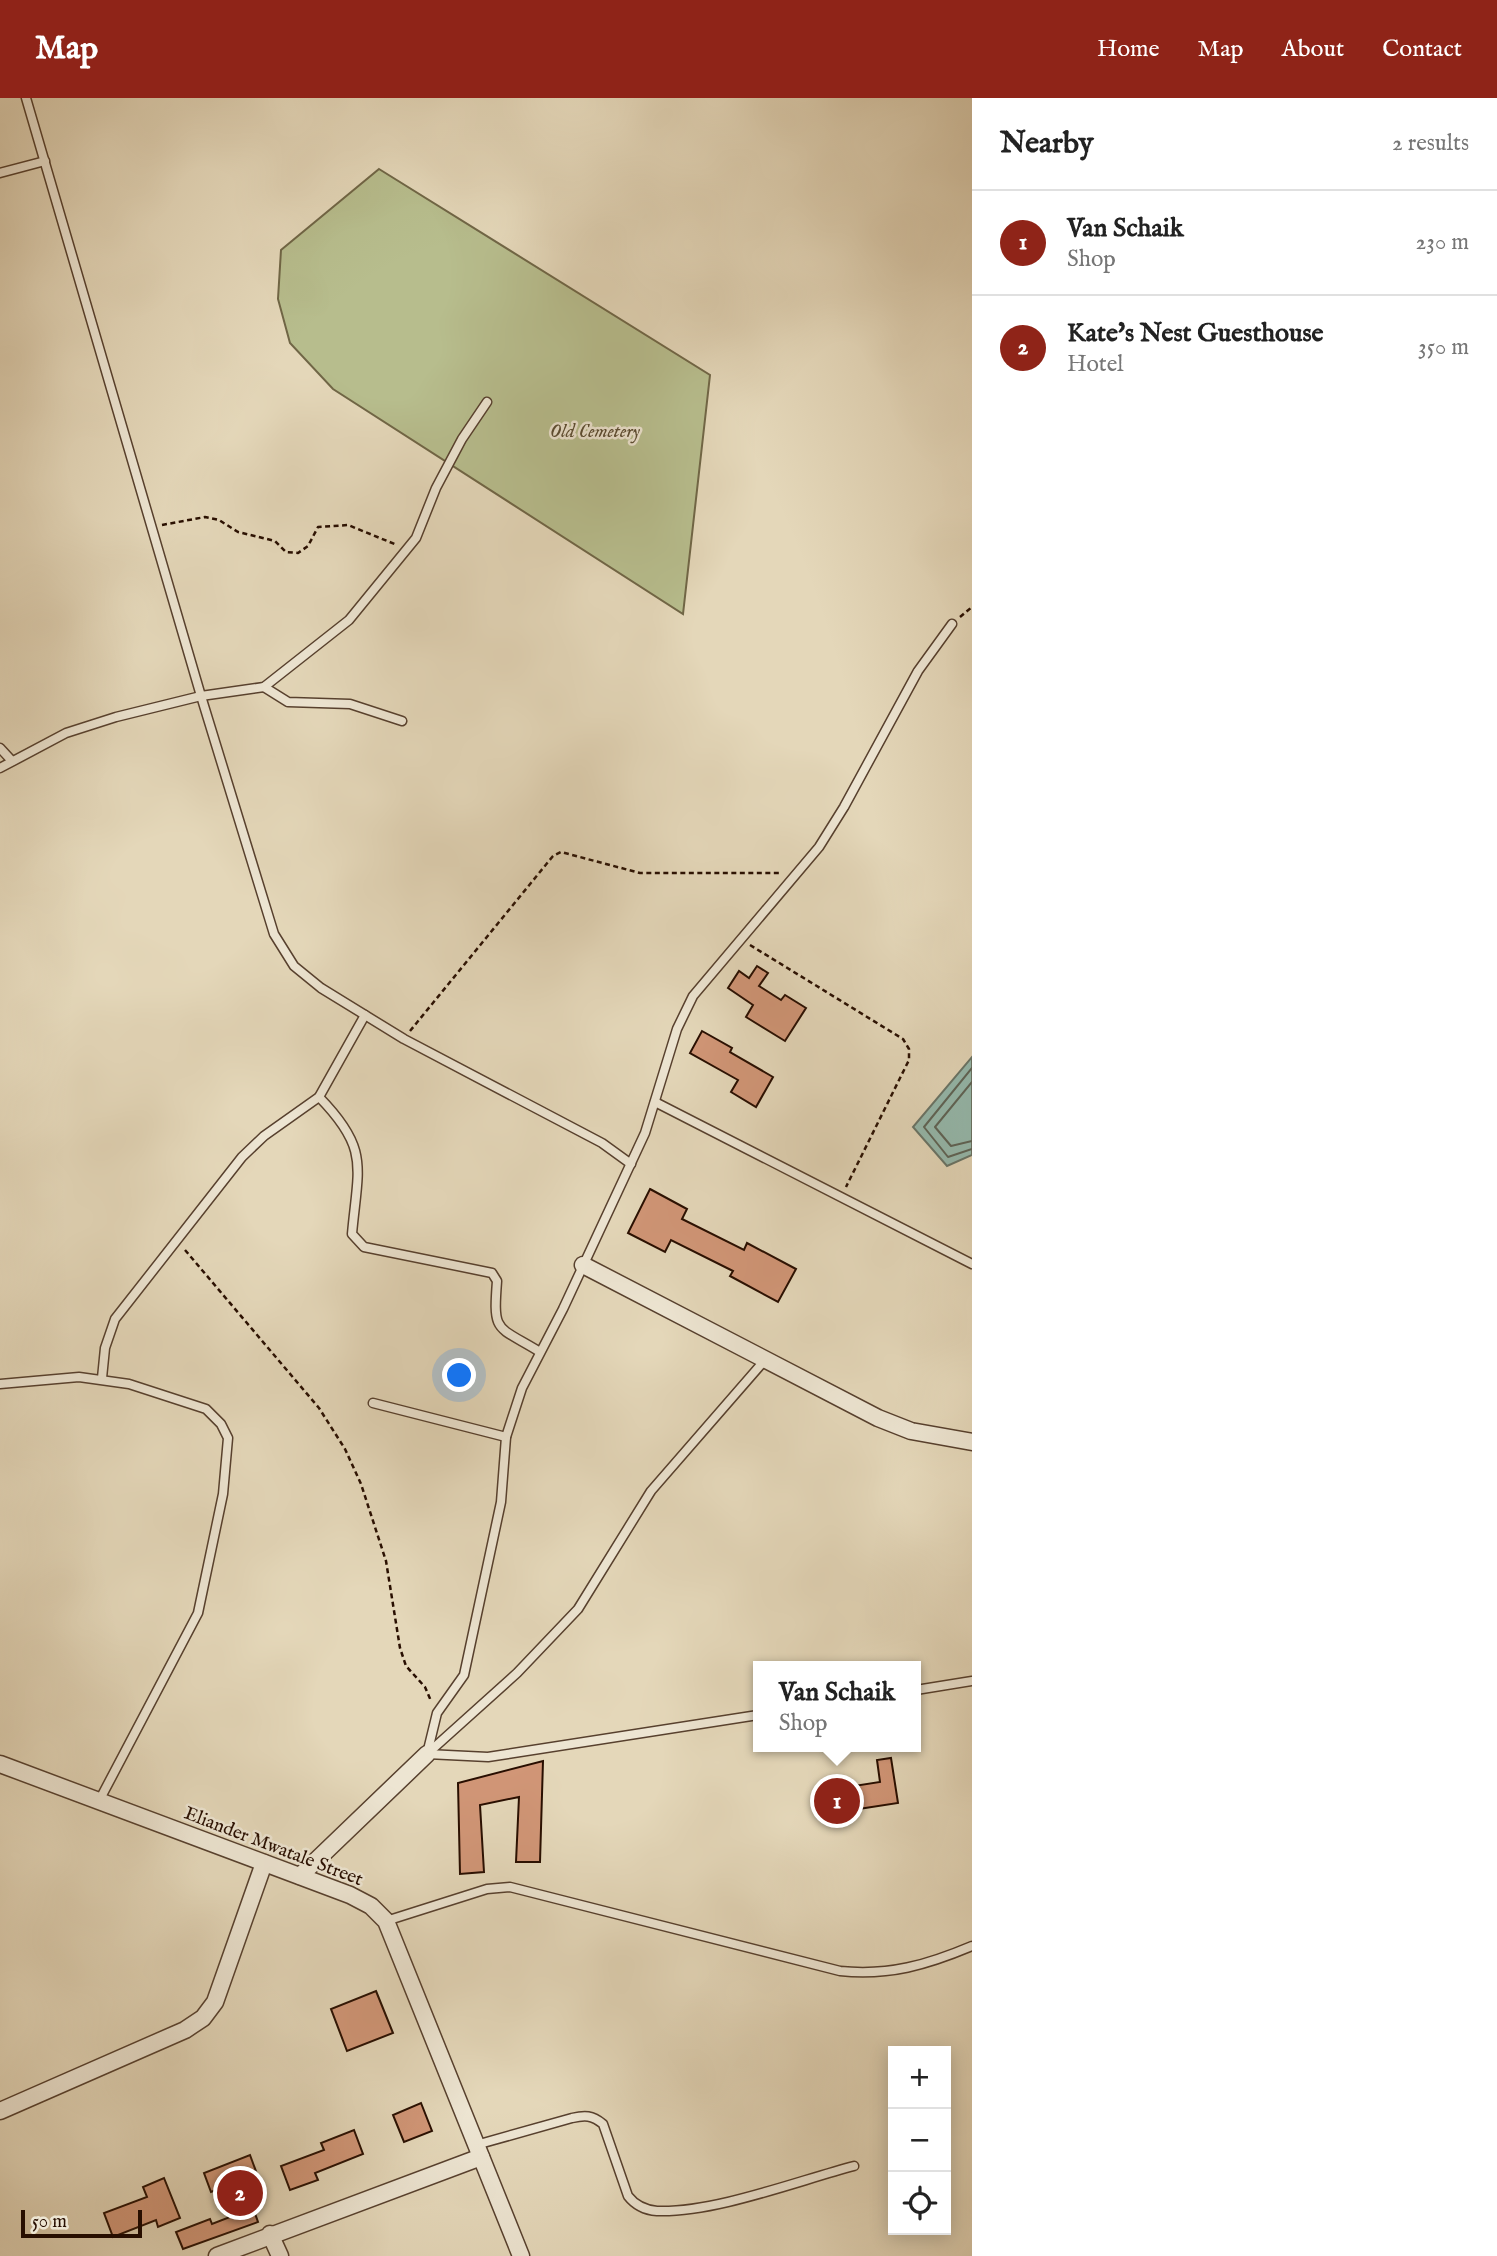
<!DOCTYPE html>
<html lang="en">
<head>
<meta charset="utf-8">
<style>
	body { margin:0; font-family:"IM FELL English",serif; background:#f2f2f2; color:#222 }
	.controls { position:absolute; right:21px; bottom:21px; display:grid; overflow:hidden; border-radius:0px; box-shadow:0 4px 18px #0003 }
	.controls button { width:63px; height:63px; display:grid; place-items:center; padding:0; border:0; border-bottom:2px solid #e0e0e0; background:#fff; color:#222; font:35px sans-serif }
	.scale { position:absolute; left:21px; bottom:18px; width:121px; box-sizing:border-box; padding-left:7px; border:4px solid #280e00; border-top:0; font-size:19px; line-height:24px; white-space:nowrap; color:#280e00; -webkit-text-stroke:5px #ede5d2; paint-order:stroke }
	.you { position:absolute; left:460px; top:1278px; width:24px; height:24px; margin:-18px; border:5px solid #fff; border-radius:50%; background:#1a73e8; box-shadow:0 0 0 10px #1a73e833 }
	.badge { display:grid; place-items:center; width:46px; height:46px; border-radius:50%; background:#8f2418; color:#fff; font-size:23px; font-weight:700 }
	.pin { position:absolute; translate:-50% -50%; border:4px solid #fff; box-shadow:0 2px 7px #0006 }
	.popup { position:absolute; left:753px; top:1563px; width:168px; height:91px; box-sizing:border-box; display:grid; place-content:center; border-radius:0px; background:#fff; filter:drop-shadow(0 2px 5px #0005); font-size:23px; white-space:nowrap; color:#767676 }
	.popup b { font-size:26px; color:#222 }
	.popup::after { content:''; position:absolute; left:50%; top:100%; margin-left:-14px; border:14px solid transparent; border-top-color:#fff }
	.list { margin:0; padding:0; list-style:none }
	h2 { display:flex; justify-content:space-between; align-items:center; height:91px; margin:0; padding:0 28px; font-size:30px }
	h2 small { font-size:23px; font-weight:400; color:#767676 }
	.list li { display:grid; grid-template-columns:46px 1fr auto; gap:21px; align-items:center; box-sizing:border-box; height:105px; padding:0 28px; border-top:2px solid #e0e0e0 }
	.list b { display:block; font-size:26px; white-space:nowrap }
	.list p { margin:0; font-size:23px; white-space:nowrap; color:#767676 }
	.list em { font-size:23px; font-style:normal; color:#767676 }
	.icon { flex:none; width:38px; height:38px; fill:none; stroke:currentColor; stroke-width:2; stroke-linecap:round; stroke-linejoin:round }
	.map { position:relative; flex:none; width:972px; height:2158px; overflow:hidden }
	header { display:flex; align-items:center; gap:42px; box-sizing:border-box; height:98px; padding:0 35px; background:#8f2418; color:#fff }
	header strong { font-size:33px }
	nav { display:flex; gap:38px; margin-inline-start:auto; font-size:24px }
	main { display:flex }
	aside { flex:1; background:#fff }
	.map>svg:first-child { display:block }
</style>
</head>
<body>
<header>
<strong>Map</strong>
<nav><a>Home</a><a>Map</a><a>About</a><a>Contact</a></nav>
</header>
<main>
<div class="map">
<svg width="972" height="2158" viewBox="0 0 972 2158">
	<rect width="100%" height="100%" fill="#e4d7b9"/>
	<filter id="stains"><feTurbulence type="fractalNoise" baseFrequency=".00286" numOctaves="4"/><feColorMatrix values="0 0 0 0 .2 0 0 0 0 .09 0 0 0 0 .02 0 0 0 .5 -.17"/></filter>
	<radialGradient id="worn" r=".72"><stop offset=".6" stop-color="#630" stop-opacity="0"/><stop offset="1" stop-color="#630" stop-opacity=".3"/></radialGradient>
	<!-- green -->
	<polygon fill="#b7bd8d" stroke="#706646" stroke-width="2" points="379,71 710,277 683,516 333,291 290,245 278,201 281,152"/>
	<!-- water -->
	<polygon fill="#95baae" stroke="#697568" stroke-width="2" points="972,959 972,1057 947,1068 913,1029"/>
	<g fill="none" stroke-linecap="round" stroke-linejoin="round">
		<!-- shore -->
		<g stroke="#5e6457" stroke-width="2">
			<polyline points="972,970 924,1029 948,1059 972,1051"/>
			<polyline points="972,984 935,1029 951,1048 972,1043"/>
		</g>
	</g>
	<!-- building -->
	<g fill="#d19677" stroke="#280e00" stroke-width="2">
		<polygon points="757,868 768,875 759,888 781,902 785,897 806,910 785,943 746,919 753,907 728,890 739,873 749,880"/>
		<polygon points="702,933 732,950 730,954 773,979 756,1009 731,994 738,982 690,955"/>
		<polygon points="650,1091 687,1111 682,1121 744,1152 747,1145 796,1171 778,1204 730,1178 733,1173 671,1142 665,1154 628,1135"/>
		<polygon points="891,1660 898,1705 826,1716 822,1693 880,1684 877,1662"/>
		<polygon points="543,1663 540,1764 516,1764 519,1699 480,1707 484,1774 460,1776 458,1685"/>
		<polygon points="376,1893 393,1935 347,1953 331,1911"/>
		<polygon points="421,2005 432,2033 404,2044 393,2017"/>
		<polygon points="354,2032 363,2056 315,2075 318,2082 290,2092 281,2068 324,2052 321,2045"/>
		<polygon points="250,2057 257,2076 211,2094 204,2075"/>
		<polygon points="164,2080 180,2120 158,2129 156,2122 113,2139 104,2115 147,2099 143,2089"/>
		<polygon points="253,2110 258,2124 183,2151 176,2134 210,2121 212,2126"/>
	</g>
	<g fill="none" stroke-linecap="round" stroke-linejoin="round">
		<defs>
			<g id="service">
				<polyline points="26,0 201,598 274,836 294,868 321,890 404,941 602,1045 631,1066"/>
				<polyline points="0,75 45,63"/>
				<polyline points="264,589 288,604 350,606 402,623"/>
				<polyline points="0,650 12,663"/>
				<polyline points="0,670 66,635 116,619 201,598 264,589 349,522 416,440 436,390 462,341 487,304"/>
				<path d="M319,999c51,52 39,70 33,137l12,13 128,26 5,8c-4,53 -1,44 43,71"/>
				<polyline points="655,1004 972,1166"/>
				<polyline points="102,1280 105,1250 115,1221 242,1059 264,1038 319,999 365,917"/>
				<polyline points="0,1286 79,1279 129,1286 206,1311 221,1326 228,1340 223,1396 198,1515 99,1703"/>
				<polyline points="373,1305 506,1339"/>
				<polyline points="916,1592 972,1583"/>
				<polyline points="427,1656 437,1615 464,1577 501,1404 506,1339 522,1290 563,1211 645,1035 677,931 693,898 819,749 844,709 918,573 952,526"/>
				<polyline points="427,1656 517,1575 578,1511 651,1393 764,1263"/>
				<polyline points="427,1656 488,1659 758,1617"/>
				<path d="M386,1823l101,-32 23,-2 330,84c49,5 87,-6 132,-25"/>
				<path d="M476,2047l96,-27c13,-3 20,-3 31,6l25,72c7,9 17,14 29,15 57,2 140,-30 197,-45"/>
			</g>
			<g id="minor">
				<polyline points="583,1167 878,1320 911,1333 972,1344"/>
				<polyline points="0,1666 350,1797 371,1808 386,1823 521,2158"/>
				<polyline points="300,1778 427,1656"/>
				<polyline points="0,2013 185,1932 203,1920 215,1904 264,1765"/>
				<polyline points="270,2136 280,2158"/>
				<polyline points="217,2158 481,2059"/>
			</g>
		</defs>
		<!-- service casing -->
		<use href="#service" stroke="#57402e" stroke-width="11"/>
		<!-- minor casing -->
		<use href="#minor" stroke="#57402e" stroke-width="19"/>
		<!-- path -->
		<g stroke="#280e00" stroke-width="2.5" stroke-dasharray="5 3.5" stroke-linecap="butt">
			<polyline points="162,427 205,419 219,422 238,434 275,443 286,454 298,455 308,448 318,429 348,427 397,447"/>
			<polyline points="960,519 972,509"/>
			<polyline points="750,847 903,941 909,951 909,962 846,1089"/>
			<polyline points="410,933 553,758 561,754 640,775 781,775"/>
			<polyline points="185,1152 319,1310 345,1351 361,1386 386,1463 400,1550 406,1568 425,1589 431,1603"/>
		</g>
		<!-- service -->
		<use href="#service" stroke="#ede5d2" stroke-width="8"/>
		<!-- minor -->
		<use href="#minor" stroke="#ede5d2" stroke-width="16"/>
	</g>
	<g text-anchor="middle" stroke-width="5" stroke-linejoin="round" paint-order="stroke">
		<!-- park labels -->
		<g font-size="19" font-style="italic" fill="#5a4b31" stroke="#ede5d2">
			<text x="595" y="339">Old Cemetery</text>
		</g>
		<!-- street labels -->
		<g font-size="19" fill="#280e00" stroke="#ede5d2">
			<text transform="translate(274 1747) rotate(21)" y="7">Eliander Mwatale Street</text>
		</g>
	</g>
	<rect width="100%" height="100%" filter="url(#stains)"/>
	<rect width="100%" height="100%" fill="url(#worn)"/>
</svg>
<div class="controls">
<button>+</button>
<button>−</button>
<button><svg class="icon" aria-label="locate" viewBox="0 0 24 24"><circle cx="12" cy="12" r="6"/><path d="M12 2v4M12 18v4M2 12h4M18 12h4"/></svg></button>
</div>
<div class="scale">50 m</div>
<div class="you"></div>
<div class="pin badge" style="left:837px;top:1703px">1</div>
<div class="popup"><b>Van Schaik</b>Shop</div>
<div class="pin badge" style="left:240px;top:2095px">2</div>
</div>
<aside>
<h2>Nearby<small>2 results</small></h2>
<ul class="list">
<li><span class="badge">1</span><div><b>Van Schaik</b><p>Shop</p></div><em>230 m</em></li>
<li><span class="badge">2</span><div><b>Kate's Nest Guesthouse</b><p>Hotel</p></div><em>350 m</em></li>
</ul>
</aside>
</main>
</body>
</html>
